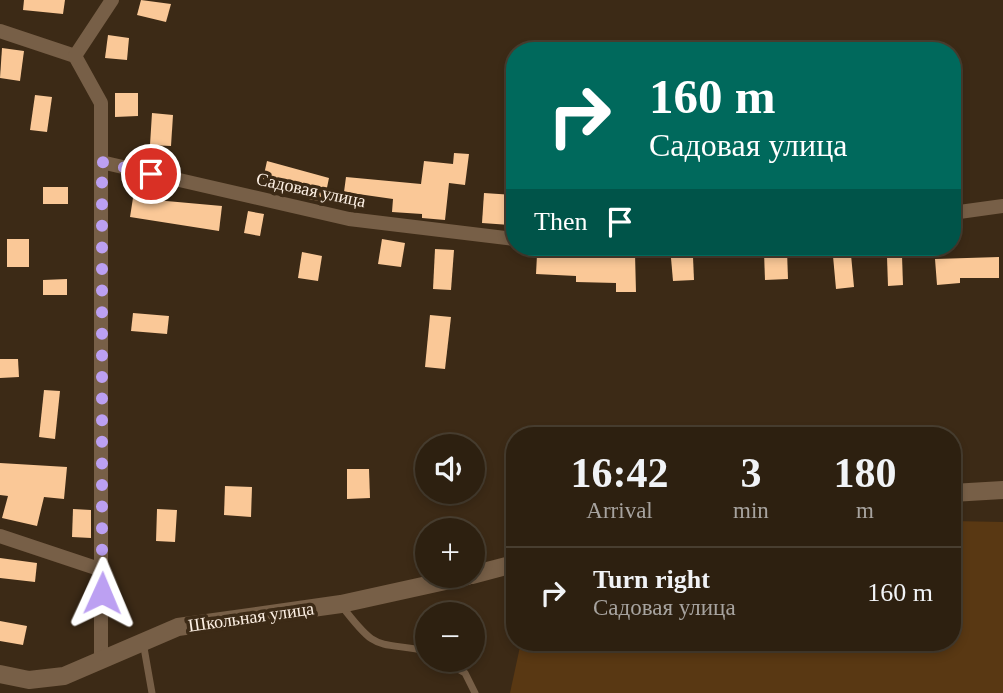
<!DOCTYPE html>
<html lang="en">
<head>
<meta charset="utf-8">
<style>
	body { margin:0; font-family:Georgia,serif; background:#352819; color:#f1f3f6; height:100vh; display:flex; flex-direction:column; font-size:26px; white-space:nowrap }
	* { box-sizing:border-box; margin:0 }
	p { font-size:23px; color:#a7a39f }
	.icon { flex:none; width:38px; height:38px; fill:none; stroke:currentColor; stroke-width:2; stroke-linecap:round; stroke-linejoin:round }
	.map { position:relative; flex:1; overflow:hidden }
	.side { position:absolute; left:506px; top:427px; width:455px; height:224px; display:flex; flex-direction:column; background:#2d2010; border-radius:28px; box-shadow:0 4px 10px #0003,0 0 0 2px #483e30 }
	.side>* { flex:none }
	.hud { position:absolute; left:506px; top:42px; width:455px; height:214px; border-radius:28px; box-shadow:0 4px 10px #0003,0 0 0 2px #483e30; background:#00695c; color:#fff; overflow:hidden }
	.fabs { position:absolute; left:415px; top:434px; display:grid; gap:14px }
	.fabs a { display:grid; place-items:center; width:70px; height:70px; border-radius:50%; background:#2d2010; box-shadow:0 4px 10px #0003,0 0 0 2px #483e30; font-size:35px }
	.pin { position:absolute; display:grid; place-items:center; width:60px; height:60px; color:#fff; margin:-30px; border:4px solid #fff; border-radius:50%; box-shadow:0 2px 7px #0007 }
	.me { position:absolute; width:77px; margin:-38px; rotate:1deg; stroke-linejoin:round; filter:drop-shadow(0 0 5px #0008) }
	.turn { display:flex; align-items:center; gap:24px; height:147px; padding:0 28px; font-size:32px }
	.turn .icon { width:91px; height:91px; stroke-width:2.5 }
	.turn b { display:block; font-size:49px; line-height:60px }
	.then { display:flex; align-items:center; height:66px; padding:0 28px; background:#0003; gap:14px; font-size:26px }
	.eta { display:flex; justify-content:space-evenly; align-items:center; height:119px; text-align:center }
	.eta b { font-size:42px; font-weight:800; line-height:49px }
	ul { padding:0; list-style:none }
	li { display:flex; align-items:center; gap:21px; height:91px; padding:0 28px; border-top:2px solid #483e30 }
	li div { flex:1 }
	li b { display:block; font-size:26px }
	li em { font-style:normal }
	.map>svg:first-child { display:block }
	.green { fill:#593813 }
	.building { fill:#fac897 }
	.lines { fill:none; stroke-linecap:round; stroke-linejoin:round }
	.service { stroke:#775f47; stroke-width:7 }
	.minor { stroke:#775f47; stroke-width:14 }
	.tertiary { stroke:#775f47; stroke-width:18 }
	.route { stroke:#bca0f2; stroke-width:12; stroke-dasharray:0 21.6 }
	.labels { text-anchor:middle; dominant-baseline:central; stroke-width:7; stroke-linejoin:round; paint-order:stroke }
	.street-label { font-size:18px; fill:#fcefe3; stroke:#3c2a16 }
</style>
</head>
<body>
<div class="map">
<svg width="1003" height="693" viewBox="0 0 1003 693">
	<rect width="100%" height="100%" fill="#3c2a16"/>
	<polygon class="green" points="952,521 1003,522 1003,693 510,693 521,642 952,642"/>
	<g class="building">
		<polygon points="24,0 65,0 63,14 23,10"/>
		<polygon points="141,0 171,4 166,22 137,15"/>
		<polygon points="108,35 129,38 127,60 105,58"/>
		<polygon points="2,48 24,51 20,81 0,78"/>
		<polygon points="115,93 138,93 138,116 115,117"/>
		<polygon points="35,95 52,97 47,132 30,130"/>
		<polygon points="152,113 173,115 171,146 150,145"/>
		<polygon points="454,153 469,154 465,185 449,183 445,220 422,218 422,214 392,212 393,199 344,192 346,177 421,184 424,161 453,164"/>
		<polygon points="267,161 329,178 324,202 309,199 311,190 263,179"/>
		<rect x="43" y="187" width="25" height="17"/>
		<polygon points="484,193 513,195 511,225 482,223"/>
		<polygon points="133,198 222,206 219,231 130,217"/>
		<polygon points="248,211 264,214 260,236 244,233"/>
		<rect x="7" y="239" width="22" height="28"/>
		<polygon points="382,239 405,243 401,267 378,264"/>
		<polygon points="435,249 454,250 451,290 433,289"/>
		<polygon points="787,251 788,279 765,280 764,252"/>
		<polygon points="302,252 322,256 318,281 298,278"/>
		<polygon points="577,253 595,253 595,256 635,254 636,292 616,292 616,283 576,282 576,276 536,274 537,255 577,257"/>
		<polygon points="851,255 854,287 836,289 833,256"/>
		<polygon points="902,256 903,285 888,286 887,257"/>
		<polygon points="693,257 694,280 673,281 671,258"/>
		<polygon points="999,257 999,278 960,278 960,283 937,285 935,259"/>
		<polygon points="67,279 67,295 43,295 43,280"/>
		<polygon points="133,313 169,316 167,334 131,331"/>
		<polygon points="430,315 451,317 445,369 425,367"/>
		<polygon points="0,359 18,359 19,377 0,378"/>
		<polygon points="44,390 60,391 55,439 39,437"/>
		<polygon points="0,463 67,467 64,499 44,497 37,526 2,518 8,496 0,495"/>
		<polygon points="347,469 369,469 370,498 347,499"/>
		<polygon points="225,486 252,487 251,517 224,515"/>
		<polygon points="73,509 91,510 91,538 72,537"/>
		<polygon points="157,509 177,510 175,542 156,541"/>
		<polygon points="0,558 37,563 35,582 0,578"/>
		<polygon points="0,621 27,626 23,645 0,641"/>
	</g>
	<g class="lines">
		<g class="service">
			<path d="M 341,605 C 377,652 373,641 427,651"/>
			<polyline points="143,642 152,693"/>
			<polyline points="442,660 465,673 475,693"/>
		</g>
		<g class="minor">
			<polyline points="0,31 75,56"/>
			<polyline points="101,162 349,219 514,239"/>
			<polyline points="952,213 1003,206"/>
			<polyline points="0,536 102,570"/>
			<polyline points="101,661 101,103 75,56 112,0"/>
		</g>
		<g class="tertiary">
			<polyline points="952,493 1003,490"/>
			<polyline points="472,575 514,564"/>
			<polyline points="0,674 29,680 64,676 178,627 341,604 468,576"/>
		</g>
	</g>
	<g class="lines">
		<polyline class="route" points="102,593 102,162 151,174"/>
	</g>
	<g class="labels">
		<g class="street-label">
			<text transform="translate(311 190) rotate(12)">Садовая улица</text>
			<text transform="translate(251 617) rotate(-8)">Школьная улица</text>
		</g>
	</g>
</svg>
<div class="fabs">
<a><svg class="icon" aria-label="sound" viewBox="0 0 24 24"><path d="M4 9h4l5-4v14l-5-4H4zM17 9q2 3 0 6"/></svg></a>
<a>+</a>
<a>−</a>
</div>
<div class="pin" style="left:151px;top:174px;background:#d93025"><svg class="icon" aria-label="arrive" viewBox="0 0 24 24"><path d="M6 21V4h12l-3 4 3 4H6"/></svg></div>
<svg class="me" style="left:102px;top:593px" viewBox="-20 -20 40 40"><path d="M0-17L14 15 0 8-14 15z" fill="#bca0f2" stroke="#fff" stroke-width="4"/></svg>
<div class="hud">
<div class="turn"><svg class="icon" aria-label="right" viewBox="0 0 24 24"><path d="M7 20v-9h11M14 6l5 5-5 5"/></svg><div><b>160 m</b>Садовая улица</div></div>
<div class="then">Then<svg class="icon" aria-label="arrive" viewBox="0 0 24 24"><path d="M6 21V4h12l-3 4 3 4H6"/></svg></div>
</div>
<section class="side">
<div class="eta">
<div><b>16:42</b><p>Arrival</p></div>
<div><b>3</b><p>min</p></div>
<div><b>180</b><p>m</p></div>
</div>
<ul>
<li><svg class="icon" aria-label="right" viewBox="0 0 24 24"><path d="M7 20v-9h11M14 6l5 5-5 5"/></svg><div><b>Turn right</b><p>Садовая улица</p></div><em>160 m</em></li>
</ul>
</section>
</div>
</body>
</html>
